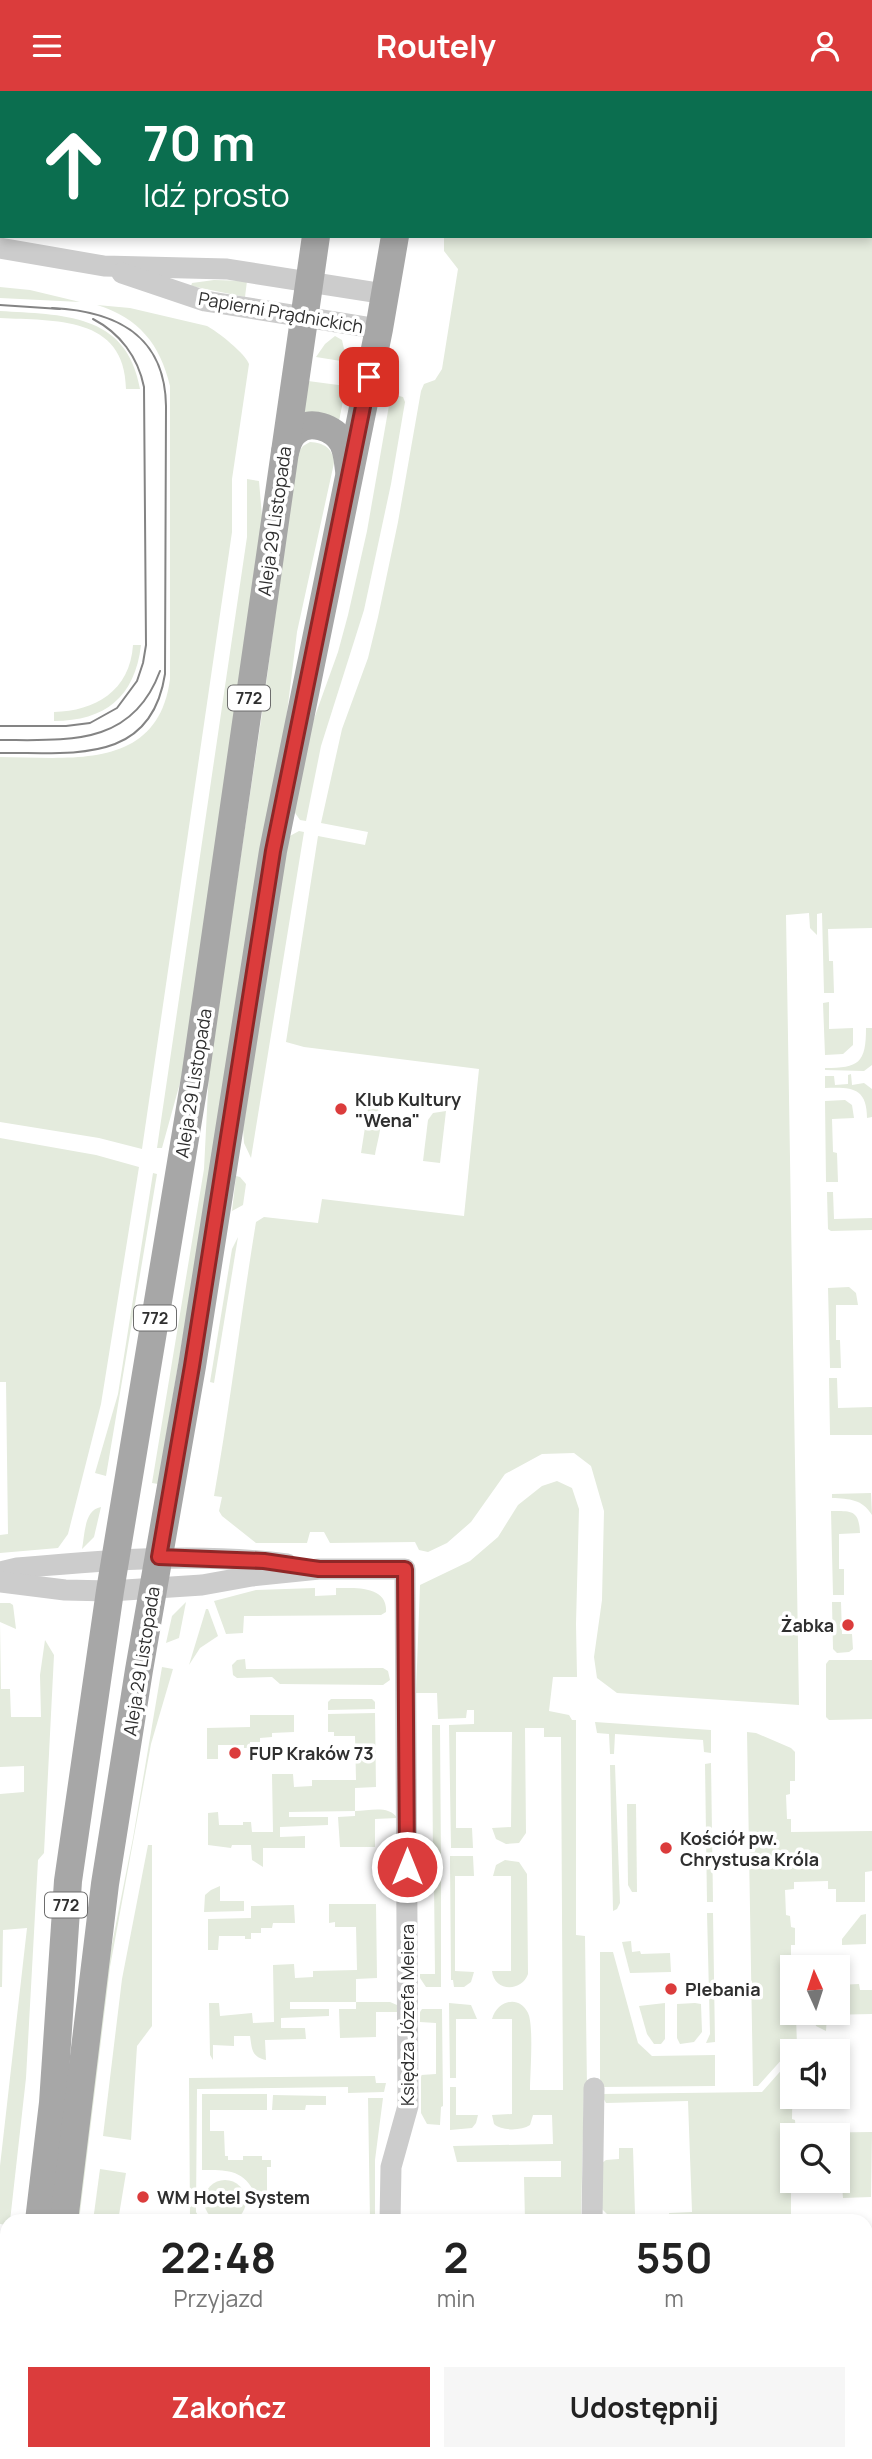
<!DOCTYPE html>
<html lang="pl">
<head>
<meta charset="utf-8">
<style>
	body { margin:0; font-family:Manrope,sans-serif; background:#f6f6f6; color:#222; height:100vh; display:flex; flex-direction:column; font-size:26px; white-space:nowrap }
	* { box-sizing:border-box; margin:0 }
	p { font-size:23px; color:#767676 }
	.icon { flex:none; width:38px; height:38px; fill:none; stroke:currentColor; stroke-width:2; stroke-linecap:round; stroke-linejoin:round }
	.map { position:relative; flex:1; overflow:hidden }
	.drawer { position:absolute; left:0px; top:2123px; width:873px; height:247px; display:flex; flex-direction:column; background:#fff; border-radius:21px 21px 0 0; box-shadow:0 4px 10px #0003 }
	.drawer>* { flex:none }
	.hud { position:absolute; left:0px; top:0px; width:873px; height:147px; box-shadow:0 4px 10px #0003; background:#0b6e4f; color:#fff; overflow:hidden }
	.needle { width:46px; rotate:357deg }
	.buttons { position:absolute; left:780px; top:1864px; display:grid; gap:14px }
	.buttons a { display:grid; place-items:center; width:70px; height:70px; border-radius:0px; background:#fff; box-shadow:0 4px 10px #0003; font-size:35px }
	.pin { position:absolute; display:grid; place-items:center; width:60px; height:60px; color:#fff; margin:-30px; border-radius:14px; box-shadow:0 4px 10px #0006 }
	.me { position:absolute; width:77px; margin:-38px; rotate:0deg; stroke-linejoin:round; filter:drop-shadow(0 0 5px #0008) }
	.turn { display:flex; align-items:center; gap:24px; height:147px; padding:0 28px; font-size:32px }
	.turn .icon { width:91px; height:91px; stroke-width:2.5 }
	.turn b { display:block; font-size:49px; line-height:60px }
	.eta { display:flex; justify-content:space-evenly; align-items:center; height:119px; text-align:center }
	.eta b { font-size:42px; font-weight:700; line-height:49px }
	.action { display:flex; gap:14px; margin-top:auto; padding:14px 28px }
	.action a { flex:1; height:80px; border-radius:0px; background:#db3c3c; color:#fff; font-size:28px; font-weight:700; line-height:80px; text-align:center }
	.action a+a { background:#f6f6f6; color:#222 }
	header { display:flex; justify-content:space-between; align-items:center; height:91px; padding:0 28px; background:#db3c3c; color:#fff; font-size:32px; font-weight:700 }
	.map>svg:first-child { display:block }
	.green { fill:#e4ebdd }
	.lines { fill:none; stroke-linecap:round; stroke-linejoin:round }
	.minor { stroke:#ccc; stroke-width:21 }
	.major { stroke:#a7a7a7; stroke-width:28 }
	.tram { stroke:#848484; stroke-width:2 }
	.route-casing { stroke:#8e2727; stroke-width:18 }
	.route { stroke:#db3c3c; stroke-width:12 }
	.poi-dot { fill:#db3c3c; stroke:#fff; stroke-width:2.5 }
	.labels { text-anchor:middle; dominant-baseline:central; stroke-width:7; stroke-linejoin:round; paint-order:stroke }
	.shield { fill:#fff; stroke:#6d6d6d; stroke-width:2 }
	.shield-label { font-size:16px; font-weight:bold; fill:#2f2f2f }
	.street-label { font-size:18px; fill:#2f2f2f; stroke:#fff }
	.poi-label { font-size:18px; font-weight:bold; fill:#2f2f2f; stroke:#fff; text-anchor:start }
</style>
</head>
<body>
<header><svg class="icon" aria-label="menu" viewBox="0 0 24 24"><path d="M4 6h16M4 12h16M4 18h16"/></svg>Routely<svg class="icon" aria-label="person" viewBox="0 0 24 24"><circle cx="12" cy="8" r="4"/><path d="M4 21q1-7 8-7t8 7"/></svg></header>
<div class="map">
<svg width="872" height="2368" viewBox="0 0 872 2368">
	<rect width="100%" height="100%" fill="#fff"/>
	<g class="green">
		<path d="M 465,0 L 872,0 L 872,837 L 828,838 L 829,870 L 833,870 L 834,902 L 824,902 L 822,822 L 817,823 L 817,844 L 810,837 L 809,822 L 786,824 L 799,1614 L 617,1602 L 597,1587 L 594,1566 L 602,1509 L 604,1420 L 591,1375 L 574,1362 L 542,1363 L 505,1383 L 471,1431 L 447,1452 L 428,1461 L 419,1459 L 415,1451 L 330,1452 L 324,1441 L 310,1441 L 307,1452 L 256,1452 L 222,1425 L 219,1420 L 222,1406 L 214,1405 C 230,1314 241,1223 256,1131 L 264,1126 L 318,1132 L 322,1108 L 464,1125 L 479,978 L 304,956 L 286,951 L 318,745 L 365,754 L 368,741 L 321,732 L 342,638 L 368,567 L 378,526 L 398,431 L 421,300 L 424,293 L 435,289 L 442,278 L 458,178 L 444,160 L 444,145 L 872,145 L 872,2 L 465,2 Z"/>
		<polygon points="214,189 247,190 245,206 191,195 192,192"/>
		<polygon points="0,196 30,199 80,211 0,207"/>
		<path d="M 97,214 L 130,217 L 207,235 C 217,240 246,263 249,273 L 232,388 L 232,441 L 142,1058 L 99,1047 L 0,1031 L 0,666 C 69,666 158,681 170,588 L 170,295 C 160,253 139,227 97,214 Z"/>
		<path d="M 0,220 C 61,224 127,221 140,298 L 126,298 C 125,224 54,230 0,227 Z"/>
		<polygon points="335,245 342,249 347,271 316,266 325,253"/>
		<polygon points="308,290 346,295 339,330 304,321"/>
		<polygon points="391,303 403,306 405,311 391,393 364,519 321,655 306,730 300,729 293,719 311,636 338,561 348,524 367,440"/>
		<path d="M 310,351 C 324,352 333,357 334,372 L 297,541 L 285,638 L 158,1393 L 152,1392 L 204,1078 L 209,979 L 264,609 L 296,365 L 303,355 Z"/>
		<polygon points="247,388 259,390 263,437 183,981 162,1057 157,1057 247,446"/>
		<path d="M 133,554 L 141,554 C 135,606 105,630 54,630 L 54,621 C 95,620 130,600 133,554 Z"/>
		<polygon points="299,740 304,741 251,1067 244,1052 243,1038 288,746"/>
		<polygon points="829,911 829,938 853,937 853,954 843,963 825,964 823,912"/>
		<path d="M 866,937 L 872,937 L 872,974 L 864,980 L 825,979 L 825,977 C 859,977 866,972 866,937 Z"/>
		<path d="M 851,983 L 852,994 L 864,992 L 872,998 L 872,1026 L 867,1027 C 867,996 851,996 825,997 L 825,985 L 834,985 L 835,994 L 848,993 L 848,984 Z"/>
		<polygon points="845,1009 852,1014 854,1027 832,1028 833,1061 837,1062 838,1091 826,1091 825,1010"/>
		<path d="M 369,1011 C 389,1018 378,1046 375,1064 L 361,1062 Z"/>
		<polygon points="446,1020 440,1072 423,1070 428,1029 433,1022"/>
		<polygon points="0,1047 96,1064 139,1076 101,1313 68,1443 58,1457 0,1462 0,1444 8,1443 6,1291 0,1291"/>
		<polygon points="153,1082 157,1083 106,1385 95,1382 118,1303"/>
		<polygon points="236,1085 240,1086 246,1093 243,1114 232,1120"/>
		<polygon points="827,1101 833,1101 834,1128 872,1127 872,1139 831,1140 828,1138"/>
		<polygon points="238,1146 214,1292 210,1291 232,1158"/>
		<polygon points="849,1196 856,1202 858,1214 836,1214 836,1249 840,1249 841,1277 830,1277 828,1197"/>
		<polygon points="829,1287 837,1287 838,1317 872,1316 872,1344 830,1344"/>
		<path d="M 557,1390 L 572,1397 L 579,1418 L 576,1533 L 577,1586 L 553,1586 L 549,1620 L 569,1624 L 572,1629 L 576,1629 L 576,1844 L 585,1845 L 587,1997 L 584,1997 L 581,2130 L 525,2130 L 524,2086 L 561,2086 L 561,2070 L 457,2071 L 453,2055 L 553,2053 L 552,2024 L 533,2024 L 530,2034 C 521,2040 502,2040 494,2033 L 492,2024 L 512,2023 L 512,1928 L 492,1928 C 497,1910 519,1903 528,1922 C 534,1934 530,1984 530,1999 L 563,1999 L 561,1646 L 544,1646 L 544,1637 L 525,1637 L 526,1742 L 519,1752 L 506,1753 L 496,1748 L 492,1737 L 511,1736 L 512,1641 L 456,1641 L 456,1737 L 472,1737 L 473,1757 L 451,1757 L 449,1634 L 474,1633 L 474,1619 L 467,1619 L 466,1627 L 438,1628 L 437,1602 L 416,1602 L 420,1494 L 470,1470 L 498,1446 L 518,1414 L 542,1395 Z"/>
		<path d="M 871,1402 L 872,1424 C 862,1408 850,1408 832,1407 L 832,1403 Z"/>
		<path d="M 101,1416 L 94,1446 L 82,1458 C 85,1443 84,1419 101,1416 Z"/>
		<path d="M 831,1420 C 852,1420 859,1419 860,1442 L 839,1443 L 839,1478 L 844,1478 L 844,1504 L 833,1504 Z"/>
		<path d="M 315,1497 L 315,1505 L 336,1504 L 336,1497 C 354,1497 388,1494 386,1521 L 381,1524 L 244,1525 L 243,1542 L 226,1543 L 214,1510 L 256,1499 Z"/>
		<polygon points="186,1511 179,1547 166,1552 172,1525"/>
		<polygon points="832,1511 841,1511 842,1543 852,1543 853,1558 849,1561 837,1562 833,1558"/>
		<polygon points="0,1512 10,1512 13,1514 16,1538 0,1531"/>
		<polygon points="206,1518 208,1518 218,1545 200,1557 189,1574"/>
		<polygon points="0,1532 1,1598 10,1598 11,1626 41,1626 40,1584 45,1549 54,1564 44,1762 38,1769 26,1987 10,2130 7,2130 7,2134 0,2133 0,2075 27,1837 3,1839 2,1896 0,1896 0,1703 24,1701 24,1675 0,1676"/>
		<polygon points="245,1568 246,1578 383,1577 388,1580 390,1589 383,1594 280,1593 272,1586 237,1587 233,1584 232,1574 237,1569"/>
		<polygon points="829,1569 872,1569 872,1628 829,1629 826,1626 826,1573"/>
		<polygon points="162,1576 173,1578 151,1653 110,1876 79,2130 76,2130 109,1868 133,1747"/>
		<polygon points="331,1608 372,1608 375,1611 375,1618 328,1619 328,1611"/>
		<path d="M 375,1622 L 376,1696 L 355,1697 L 355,1720 C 369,1720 389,1714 397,1727 L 375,1728 L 375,1756 L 340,1756 L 338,1726 L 355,1725 L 355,1720 L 289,1721 L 289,1726 L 328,1726 L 328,1734 L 280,1736 L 280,1746 L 305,1745 L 305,1757 L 263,1757 L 263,1776 L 252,1769 L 251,1754 L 232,1754 L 231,1757 L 208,1754 L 208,1722 L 218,1721 L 219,1734 L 243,1734 L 243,1731 L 251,1731 L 252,1741 L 273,1741 L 272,1683 L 293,1683 L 294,1696 L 312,1695 L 312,1689 L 356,1689 L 355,1645 L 334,1645 L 334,1641 L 328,1641 L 328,1623 Z"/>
		<polygon points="250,1624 294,1624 294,1641 272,1642 272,1646 260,1647 260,1651 250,1651 250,1657 244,1657 244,1654 218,1654 218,1668 207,1668 207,1637 250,1636"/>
		<polygon points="595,1631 711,1639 711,1662 704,1661 703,1649 615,1643 614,1663 610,1663 609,1643 597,1642"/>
		<polygon points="432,1634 440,1634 441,1772 418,1772 418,1769 433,1768"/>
		<polygon points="747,1641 756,1642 791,1657 795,1661 795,1690 790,1690 790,1703 786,1704 787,1728 791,1728 791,1741 872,1740 872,1780 865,1781 865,1811 836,1811 836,1798 828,1798 828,1790 794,1791 794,1798 785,1799 786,1824 790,1825 791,1836 795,1837 795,1854 791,1854 791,1868 795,1868 793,1922 838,1922 838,1894 859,1893 860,1899 872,1899 872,1923 827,1924 826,1940 816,1935 813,1924 796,1925 797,1955 793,1956 758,1995 753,1995"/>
		<polygon points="711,1672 713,1811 707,1811 705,1673"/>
		<polygon points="610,1674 615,1674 620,1812 617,1818 613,1820"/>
		<polygon points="627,1713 636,1713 637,1801 632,1801 628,1794"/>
		<polygon points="148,1754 152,1754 152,1935 137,1955 131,2049 103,2045 122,1888"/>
		<polygon points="450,1765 473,1765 474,1785 455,1785 455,1880 474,1881 471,1891 464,1896 454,1896 453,1889 451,1889"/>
		<path d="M 505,1769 L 519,1771 L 527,1783 L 528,1883 C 522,1901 494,1901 492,1880 L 511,1880 L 511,1785 L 493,1785 L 496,1774 Z"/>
		<polygon points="419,1778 441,1778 441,1896 426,1896 420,1887 420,1883 435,1883 434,1792 419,1792"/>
		<polygon points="220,1795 220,1810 244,1810 244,1820 204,1821 205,1804 211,1799"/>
		<path d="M 329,1813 L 376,1813 L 377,1887 L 356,1888 L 356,1911 L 390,1911 L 397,1914 L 399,1921 L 376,1921 L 376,1946 L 340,1947 L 339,1918 L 356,1918 L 356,1911 L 290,1911 L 290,1918 L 329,1918 L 329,1925 L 281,1927 L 281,1937 L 305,1937 L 306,1948 L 265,1949 L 266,1969 C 251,1966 252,1957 250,1945 L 234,1945 L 234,1955 L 213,1954 L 213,1969 L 210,1964 L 209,1912 L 219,1912 L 220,1925 L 252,1922 L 253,1932 L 274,1931 L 273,1874 L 294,1873 L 295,1887 L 313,1886 L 313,1880 L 357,1879 L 356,1836 L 335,1836 L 335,1831 L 329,1832 Z"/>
		<polygon points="294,1814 295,1832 273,1832 272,1837 261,1837 261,1842 251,1842 251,1848 245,1848 245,1845 219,1845 218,1859 208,1859 208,1828 251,1827 251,1815"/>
		<polygon points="707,1822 713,1822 715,1951 706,1952 710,1943"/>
		<polygon points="866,1823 866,1853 842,1854 842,1848 861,1824"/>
		<polygon points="631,1850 632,1861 640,1860 641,1863 670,1862 671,1881 630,1882 622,1851"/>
		<polygon points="600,1861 613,1861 638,1952 652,1965 715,1964 715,1995 600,1996"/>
		<polygon points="449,1912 471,1914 477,1928 456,1928 456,1987 450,1987"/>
		<polygon points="665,1912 665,1948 661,1953 654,1953 647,1943 639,1915"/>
		<polygon points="695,1912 701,1913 702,1941 694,1951 680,1953 677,1947 677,1913"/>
		<polygon points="422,1918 442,1918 443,2015 441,2016 440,2034 427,2033 421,2022 421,1984 436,1983 436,1932 420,1931 420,1921"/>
		<polygon points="793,1966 792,2028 795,2029 796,2042 872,2041 871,2106 843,2107 842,2095 835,2095 835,2090 838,2090 838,2044 793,2044 793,2090 798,2090 798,2096 791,2096 791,2124 795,2124 795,2130 715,2130 714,2127 669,2130 669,2122 692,2121 688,2010 606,2012 601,2003 762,2001"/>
		<polygon points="375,1985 376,1992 386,1992 384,2001 348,2002 348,1996 197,1998 196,2121 201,2130 190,2130 189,1987"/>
		<polygon points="450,1996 456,1996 456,2024 478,2024 476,2032 472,2037 450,2039"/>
		<path d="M 202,2003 L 267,2003 L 267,2019 L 210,2019 L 210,2040 L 224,2040 L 225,2065 L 228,2065 L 228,2069 L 243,2069 L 243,2065 L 262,2065 L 262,2069 L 271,2069 L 271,2076 L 267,2076 L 267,2103 L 255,2103 C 244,2078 226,2079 202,2079 Z"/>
		<polygon points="273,2004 326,2005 326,2014 306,2014 305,2019 272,2019"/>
		<polygon points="368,2007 383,2007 375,2069 375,2130 370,2130"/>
		<polygon points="619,2057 633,2057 635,2123 607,2123 601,2117 602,2072 606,2069 619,2068"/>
		<polygon points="100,2078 126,2082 118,2130 93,2130"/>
		<circle cx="225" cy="2110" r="21"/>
		<polygon points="66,2363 220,2362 220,2368 187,2368 186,2365 77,2365 77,2368 65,2368"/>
		<rect x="719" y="2363" width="98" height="5"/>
	</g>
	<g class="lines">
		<g class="minor">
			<polyline points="0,157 104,175 227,178 385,203"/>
			<polyline points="122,182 205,210 379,238"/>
			<path d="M 0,1481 L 17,1477 C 108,1469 196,1461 287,1473"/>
			<polyline points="0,1491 65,1499 110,1500 202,1494 252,1485 319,1478 405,1478 408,2015 391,2076 390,2130"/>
			<polyline points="592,2130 594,1997"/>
			<polyline points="413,2362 416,2368"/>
			<polyline points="710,2362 710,2368"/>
		</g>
		<g class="major">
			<polyline points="342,2 342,0"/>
			<polyline points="416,2 417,0"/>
			<path d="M 285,361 C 287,354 289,346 295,341 C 309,327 335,337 343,352 C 347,360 348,370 349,379"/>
			<polyline points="39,2130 53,2012 68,1790 110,1500 195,987 316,145"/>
			<polyline points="64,2130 105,1793 139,1579 192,1275 273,760 379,238 395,145"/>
			<polyline points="10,2368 11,2362"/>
			<polyline points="36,2368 36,2362"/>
		</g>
		<g class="tram">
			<polyline points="0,214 60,218"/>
			<path d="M 0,635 L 66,635 L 90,632 L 117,617 L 137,590 L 143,572 L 146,554 L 144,296 C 138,266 120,242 93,228"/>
			<path d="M 0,649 C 67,649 132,656 160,580"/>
			<path d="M 0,662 C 71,661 151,675 165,583 L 166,315 C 165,244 116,220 52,217"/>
		</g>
	</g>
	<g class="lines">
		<g class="route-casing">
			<polyline id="route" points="369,286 273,760 192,1275 159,1466 264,1470 319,1478 405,1478 407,1776"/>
		</g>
		<use href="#route" class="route"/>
	</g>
	<g class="poi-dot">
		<circle cx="341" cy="1018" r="7"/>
		<circle cx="848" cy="1534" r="7"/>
		<circle cx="235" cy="1662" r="7"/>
		<circle cx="666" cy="1757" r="7"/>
		<circle cx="671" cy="1898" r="7"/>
		<circle cx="143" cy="2106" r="7"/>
	</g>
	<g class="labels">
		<g class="shield">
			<rect x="228" y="594.5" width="42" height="25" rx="5"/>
			<rect x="134" y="1214.5" width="42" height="25" rx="5"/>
			<rect x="45" y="1801.5" width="42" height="25" rx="5"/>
		</g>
		<g class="shield-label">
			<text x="249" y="607">772</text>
			<text x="155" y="1227">772</text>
			<text x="66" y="1814">772</text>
		</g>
		<g class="street-label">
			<text transform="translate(281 221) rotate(10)">Papierni Prądnickich</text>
			<text transform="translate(274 430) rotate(-82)">Aleja 29 Listopada</text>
			<text transform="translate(193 992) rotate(-81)">Aleja 29 Listopada</text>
			<text transform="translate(141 1570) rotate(-81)">Aleja 29 Listopada</text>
			<text transform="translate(407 1924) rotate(-90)">Księdza Józefa Meiera</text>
		</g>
		<g class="poi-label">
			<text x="355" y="1008">Klub Kultury<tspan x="355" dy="21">"Wena"</tspan></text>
			<text x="834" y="1534" text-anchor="end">Żabka</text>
			<text x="249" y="1662">FUP Kraków 73</text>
			<text x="680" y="1747">Kościół pw.<tspan x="680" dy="21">Chrystusa Króla</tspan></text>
			<text x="685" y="1898">Plebania</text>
			<text x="157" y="2106">WM Hotel System</text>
		</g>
	</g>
</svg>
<div class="buttons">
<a><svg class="needle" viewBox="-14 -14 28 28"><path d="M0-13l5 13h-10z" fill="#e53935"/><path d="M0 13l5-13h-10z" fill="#767676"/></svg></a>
<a><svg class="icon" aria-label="sound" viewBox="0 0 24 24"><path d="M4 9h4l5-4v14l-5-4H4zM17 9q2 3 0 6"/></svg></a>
<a><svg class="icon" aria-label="search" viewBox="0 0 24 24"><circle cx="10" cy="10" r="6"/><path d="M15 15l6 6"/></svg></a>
</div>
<div class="pin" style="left:369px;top:286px;background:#d93025"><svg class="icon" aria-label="arrive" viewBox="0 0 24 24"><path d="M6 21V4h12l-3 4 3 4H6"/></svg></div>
<svg class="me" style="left:407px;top:1776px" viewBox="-20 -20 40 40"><circle r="17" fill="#db3c3c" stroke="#fff" stroke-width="3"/><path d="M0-11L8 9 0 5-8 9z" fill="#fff"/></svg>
<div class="hud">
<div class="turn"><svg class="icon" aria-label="ahead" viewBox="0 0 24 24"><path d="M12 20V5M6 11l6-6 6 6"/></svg><div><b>70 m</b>Idź prosto</div></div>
</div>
<section class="drawer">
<div class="eta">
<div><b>22:48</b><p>Przyjazd</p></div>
<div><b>2</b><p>min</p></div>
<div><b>550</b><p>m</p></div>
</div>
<div class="action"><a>Zakończ</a><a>Udostępnij</a></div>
</section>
</div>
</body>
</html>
